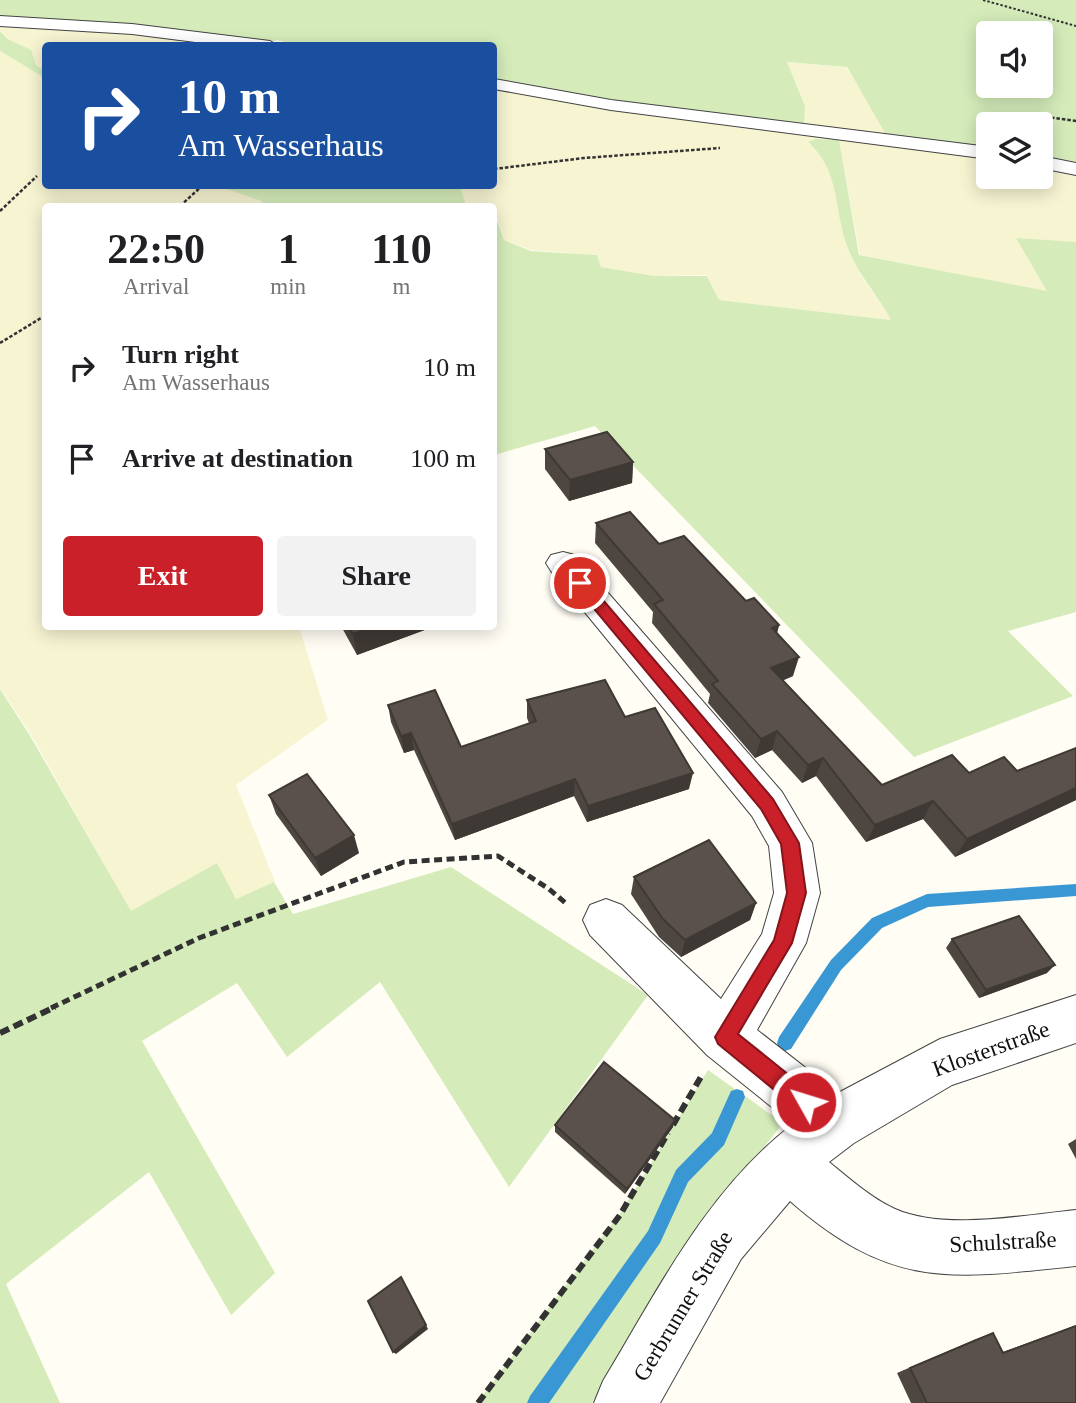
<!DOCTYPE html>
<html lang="en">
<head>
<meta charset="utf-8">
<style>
	body { margin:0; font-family:Georgia,serif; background:#f2f2f2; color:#202124; height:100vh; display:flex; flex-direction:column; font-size:26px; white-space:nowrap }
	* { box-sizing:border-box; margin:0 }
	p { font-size:23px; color:#757577 }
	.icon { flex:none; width:38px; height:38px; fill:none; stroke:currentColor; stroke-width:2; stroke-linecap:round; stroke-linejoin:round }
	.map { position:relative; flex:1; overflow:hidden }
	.side { position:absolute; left:42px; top:203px; width:455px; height:427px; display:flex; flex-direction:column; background:#fff; border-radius:7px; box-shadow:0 4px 18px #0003 }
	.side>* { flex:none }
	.banner { position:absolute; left:42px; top:42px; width:455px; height:147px; border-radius:7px; box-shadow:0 4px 18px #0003; background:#1a4fa0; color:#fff; overflow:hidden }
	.controls { position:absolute; left:976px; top:21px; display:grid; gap:14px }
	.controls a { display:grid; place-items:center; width:77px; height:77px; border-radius:7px; background:#fff; box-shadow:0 4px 18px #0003; font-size:35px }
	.pin { position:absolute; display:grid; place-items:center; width:60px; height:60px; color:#fff; margin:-30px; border:4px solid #fff; border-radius:50%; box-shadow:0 2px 7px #0007 }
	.me { position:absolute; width:77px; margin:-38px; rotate:309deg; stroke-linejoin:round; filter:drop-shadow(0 0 5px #0008) }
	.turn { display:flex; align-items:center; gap:24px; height:147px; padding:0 21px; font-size:32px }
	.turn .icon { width:91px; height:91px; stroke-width:2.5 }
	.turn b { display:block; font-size:49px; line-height:60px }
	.eta { display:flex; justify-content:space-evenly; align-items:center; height:119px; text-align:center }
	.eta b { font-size:42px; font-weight:600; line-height:49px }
	.cta { display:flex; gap:14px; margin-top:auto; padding:14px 21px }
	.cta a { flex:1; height:80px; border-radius:7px; background:#c92029; color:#fff; font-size:28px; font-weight:600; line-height:80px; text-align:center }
	.cta a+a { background:#f2f2f2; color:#202124 }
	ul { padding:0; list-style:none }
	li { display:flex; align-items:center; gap:21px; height:91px; padding:0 21px }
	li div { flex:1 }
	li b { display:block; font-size:26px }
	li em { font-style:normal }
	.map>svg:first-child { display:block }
	.farmland { fill:#f7f4d2 }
	.green { fill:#d5ecba; fill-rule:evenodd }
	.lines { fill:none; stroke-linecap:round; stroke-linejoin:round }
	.stream { fill:#3997d4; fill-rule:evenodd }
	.minor-casing { stroke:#434343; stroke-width:2 }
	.path-far3 { stroke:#323232; stroke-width:2; stroke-dasharray:2.5 2; stroke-linecap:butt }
	.path-far2 { stroke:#323232; stroke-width:2.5; stroke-dasharray:3.5 2; stroke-linecap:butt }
	.path-far1 { stroke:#323232; stroke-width:5; stroke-dasharray:8 4.5; stroke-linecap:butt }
	.path { stroke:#323232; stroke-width:6; stroke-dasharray:10 5; stroke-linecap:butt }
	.minor { fill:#fff; fill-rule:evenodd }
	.wall { fill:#4d4641 }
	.shaded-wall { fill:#3f3935 }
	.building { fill:#5a514c; stroke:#3f3935; stroke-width:2 }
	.route { fill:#c92029; stroke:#83151b; stroke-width:2 }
	.labels { text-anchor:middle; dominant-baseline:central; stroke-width:7; stroke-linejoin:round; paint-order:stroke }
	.near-street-label { font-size:23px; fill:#101010; stroke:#fff }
</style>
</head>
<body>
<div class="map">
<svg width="1076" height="1403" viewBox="0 0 1076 1403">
	<rect width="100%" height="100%" fill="#fffdf4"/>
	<g class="farmland">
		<polygon points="0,22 39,24 252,45 46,46 45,71 36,65 30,50 9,39 0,30"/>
		<polygon points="0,51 45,78 46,186 218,186 261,201 264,206 46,206 46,626 299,627 328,720 236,785 275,882 236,899 216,864 131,912 30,733 0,688"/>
		<polygon points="787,62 846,67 895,145 989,156 989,177 1041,177 1041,165 1076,172 1076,242 1048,292 860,255 839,141 815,139 808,143 820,152 834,178 848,250 862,277 892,320 719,300 707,275 653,276 601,267 597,255 531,250 504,240 494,206 466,205 460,186 494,186 494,86 545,96 804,134 805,105"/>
	</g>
	<g class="green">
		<path d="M 0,0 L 1076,0 L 1076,166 L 1041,159 L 1041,124 L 989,124 L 989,151 C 974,140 912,142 889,140 L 847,67 L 787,62 L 805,106 L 804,130 L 613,104 L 494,82 L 494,46 L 300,46 L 277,40 L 264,45 L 0,22 ZM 989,33 L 1041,33 L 1041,86 L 989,86 Z"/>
		<polygon points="0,31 8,39 31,50 36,65 45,71 45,78 0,51"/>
		<path d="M 816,139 L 839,140 L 859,255 L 1047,291 L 1016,238 L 1076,242 L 1076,612 L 1008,631 L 1073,696 L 914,757 L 595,426 L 494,455 L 494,212 L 504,240 L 531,251 L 597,255 L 601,267 L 654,276 L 707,276 L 719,300 L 891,320 C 879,297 859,276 849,251 C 833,213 842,172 808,142 Z"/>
		<polygon points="218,186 460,186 466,205 471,206 264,206 261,201"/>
		<polygon points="0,689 29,734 131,911 217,863 236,899 274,882 293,914 451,867 648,995 509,1187 380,982 287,1057 237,983 142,1041 275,1273 231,1315 149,1172 6,1284 60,1403 0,1403"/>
		<polygon points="708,1070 783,1123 707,1220 592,1403 477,1403 621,1212"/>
	</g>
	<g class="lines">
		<g class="stream">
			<polygon points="1076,884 1076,896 928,907 882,928 841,970 791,1049 785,1051 779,1049 777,1043 779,1037 831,960 872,918 927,894"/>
			<polygon points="737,1089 743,1091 745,1097 724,1145 688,1182 660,1243 549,1403 527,1403 530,1396 648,1231 676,1170 712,1133 731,1091"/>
		</g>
		<g class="minor-casing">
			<g id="minor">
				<polygon points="0,16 132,24 270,41 278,46 227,46 132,34 0,26"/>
				<polygon points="494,79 611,100 989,147 989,159 611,110 494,89"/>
				<polygon points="1041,156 1076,163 1076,175 1041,168"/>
				<path d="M 563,552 L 575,555 L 782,792 L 812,843 L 820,893 L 806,943 L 757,1030 L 838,1093 L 940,1039 L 1076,995 L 1076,1043 L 952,1085 L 854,1143 L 829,1162 C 850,1179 871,1198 895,1209 C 945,1231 1023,1215 1076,1210 L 1076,1266 C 950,1279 892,1290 790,1201 L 741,1259 L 660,1403 L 594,1403 L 603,1381 C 658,1290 707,1190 793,1124 L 707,1055 L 590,935 L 583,920 L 590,905 L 606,899 L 622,905 L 721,999 L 762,934 L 774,893 L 769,846 L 752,816 L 551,571 L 546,563 L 551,555 Z"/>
			</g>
		</g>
		<g class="path-far3">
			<polyline points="983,0 1076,26"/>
			<polyline points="1027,117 1049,117"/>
		</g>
		<g class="path-far2">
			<polyline points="980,123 1039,116 1076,121"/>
			<polyline points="494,169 584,158 720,148"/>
			<polyline points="180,206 202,186"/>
			<polyline points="0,211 37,176"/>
			<polyline points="0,343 46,315"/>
		</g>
		<polyline class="path-far1" points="51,1008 199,938 404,862 498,856 549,889 568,905"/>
		<g class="path">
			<polyline points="0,1033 55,1007"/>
			<polyline points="673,1125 702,1075"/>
			<polyline points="478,1403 620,1215 668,1133"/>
		</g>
		<use href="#minor" class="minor"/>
	</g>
	<g class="wall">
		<polygon points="545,449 633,462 632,483 569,501 545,469"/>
		<polygon points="596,523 659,544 746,601 779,625 777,633 793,676 783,680 882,785 969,773 1017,771 1076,748 1076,800 955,857 923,819 866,842 816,776 802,783 772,750 755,758 708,703 710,694 652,623 653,612 595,543"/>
		<polygon points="341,626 429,626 430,628 357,655"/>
		<polygon points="527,700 625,717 689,789 587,822 574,796 455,840 414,750 404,753 391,722 388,705 461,747 529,723 527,718"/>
		<polygon points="269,795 359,853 321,876 276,814"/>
		<polygon points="634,877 756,903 750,920 681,957 659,937 631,894"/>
		<polygon points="952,939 1047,973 979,998 946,948"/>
		<polygon points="555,1125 673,1127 625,1194 555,1132"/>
		<polygon points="1076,1139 1076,1159 1068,1144"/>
		<polygon points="1076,1325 1076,1403 911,1403 897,1373 976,1339 993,1333 1003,1352"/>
	</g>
	<g class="shaded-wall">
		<polygon points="633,462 632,483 569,501 570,480"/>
		<polygon points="779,625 774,645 772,628"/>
		<polygon points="375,626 429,626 430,628 357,655 353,634"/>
		<polygon points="799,657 793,676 766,688 771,668"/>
		<polygon points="777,731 772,750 755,758 761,739"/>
		<polygon points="411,733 414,750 404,753 401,736"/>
		<polygon points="823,758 816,776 802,783 808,765"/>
		<polygon points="693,773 689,789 587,822 588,806"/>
		<polygon points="575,779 574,796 455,840 452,824"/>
		<polygon points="1076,788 1076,800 955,857 967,839"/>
		<polygon points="933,801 923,819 866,842 875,825"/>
		<polygon points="354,835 359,853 321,876 315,858"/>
		<polygon points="756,903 750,920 681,957 685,940"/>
		<polygon points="1055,965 1047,973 979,998 986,990"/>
		<polygon points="675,1120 673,1127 625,1194 627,1189"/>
		<polygon points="403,1281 428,1329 396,1354 393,1352"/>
	</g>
	<g class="building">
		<polygon points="607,432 633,462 570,480 545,449"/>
		<polygon points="630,512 659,544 684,536 746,601 754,598 779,625 772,628 799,657 771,668 882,785 952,755 969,773 1004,757 1017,771 1076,748 1076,788 967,839 933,801 875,825 823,758 808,765 777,731 761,739 712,684 718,681 654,604 663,600 596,523"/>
		<polygon points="348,626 375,626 353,634"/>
		<polygon points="605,680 625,717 655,708 693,773 588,806 575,779 452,824 411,733 401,736 388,705 435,690 461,747 536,721 527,700"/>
		<polygon points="307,774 354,835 315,858 269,795"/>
		<polygon points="709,840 756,903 685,940 663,919 634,877"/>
		<polygon points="1019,916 1055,965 986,990 952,939"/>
		<polygon points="604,1062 675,1120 627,1189 555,1125"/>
		<polygon points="401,1277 426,1325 393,1352 368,1301"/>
		<polygon points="1076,1326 1076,1403 927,1403 910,1368 993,1333 1003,1353"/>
	</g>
	<polygon class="route" points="580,578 585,579 773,799 799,843 806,893 792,943 738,1034 814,1095 817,1102 814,1110 806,1113 799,1110 718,1044 715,1037 774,940 787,893 781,844 761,809 575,586 575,579"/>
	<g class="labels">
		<g class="near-street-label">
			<text transform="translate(991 1049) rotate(-20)">Klosterstraße</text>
			<text transform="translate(1003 1242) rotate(-3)">Schulstraße</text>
			<text transform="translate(683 1306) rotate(-59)">Gerbrunner Straße</text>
		</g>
	</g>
</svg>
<div class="controls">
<a><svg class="icon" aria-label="sound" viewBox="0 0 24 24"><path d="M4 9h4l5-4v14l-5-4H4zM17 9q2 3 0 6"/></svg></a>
<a><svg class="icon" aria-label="layers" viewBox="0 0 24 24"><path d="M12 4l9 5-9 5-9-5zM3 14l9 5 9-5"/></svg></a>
</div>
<div class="pin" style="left:580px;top:583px;background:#d93025"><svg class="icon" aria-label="arrive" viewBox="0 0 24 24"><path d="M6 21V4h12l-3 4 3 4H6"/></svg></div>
<svg class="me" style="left:806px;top:1102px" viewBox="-20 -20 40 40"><circle r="17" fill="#c92029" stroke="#fff" stroke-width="3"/><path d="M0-11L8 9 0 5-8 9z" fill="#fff"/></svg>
<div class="banner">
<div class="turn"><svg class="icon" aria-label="right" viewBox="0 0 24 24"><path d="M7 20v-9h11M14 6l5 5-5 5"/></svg><div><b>10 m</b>Am Wasserhaus</div></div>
</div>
<section class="side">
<div class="eta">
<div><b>22:50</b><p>Arrival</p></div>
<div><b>1</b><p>min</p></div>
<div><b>110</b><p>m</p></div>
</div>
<ul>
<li><svg class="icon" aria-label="right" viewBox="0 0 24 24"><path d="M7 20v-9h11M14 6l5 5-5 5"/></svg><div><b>Turn right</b><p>Am Wasserhaus</p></div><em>10 m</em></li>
<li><svg class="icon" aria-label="arrive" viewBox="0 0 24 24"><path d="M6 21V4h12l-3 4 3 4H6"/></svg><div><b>Arrive at destination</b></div><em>100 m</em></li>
</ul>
<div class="cta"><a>Exit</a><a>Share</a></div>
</section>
</div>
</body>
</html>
